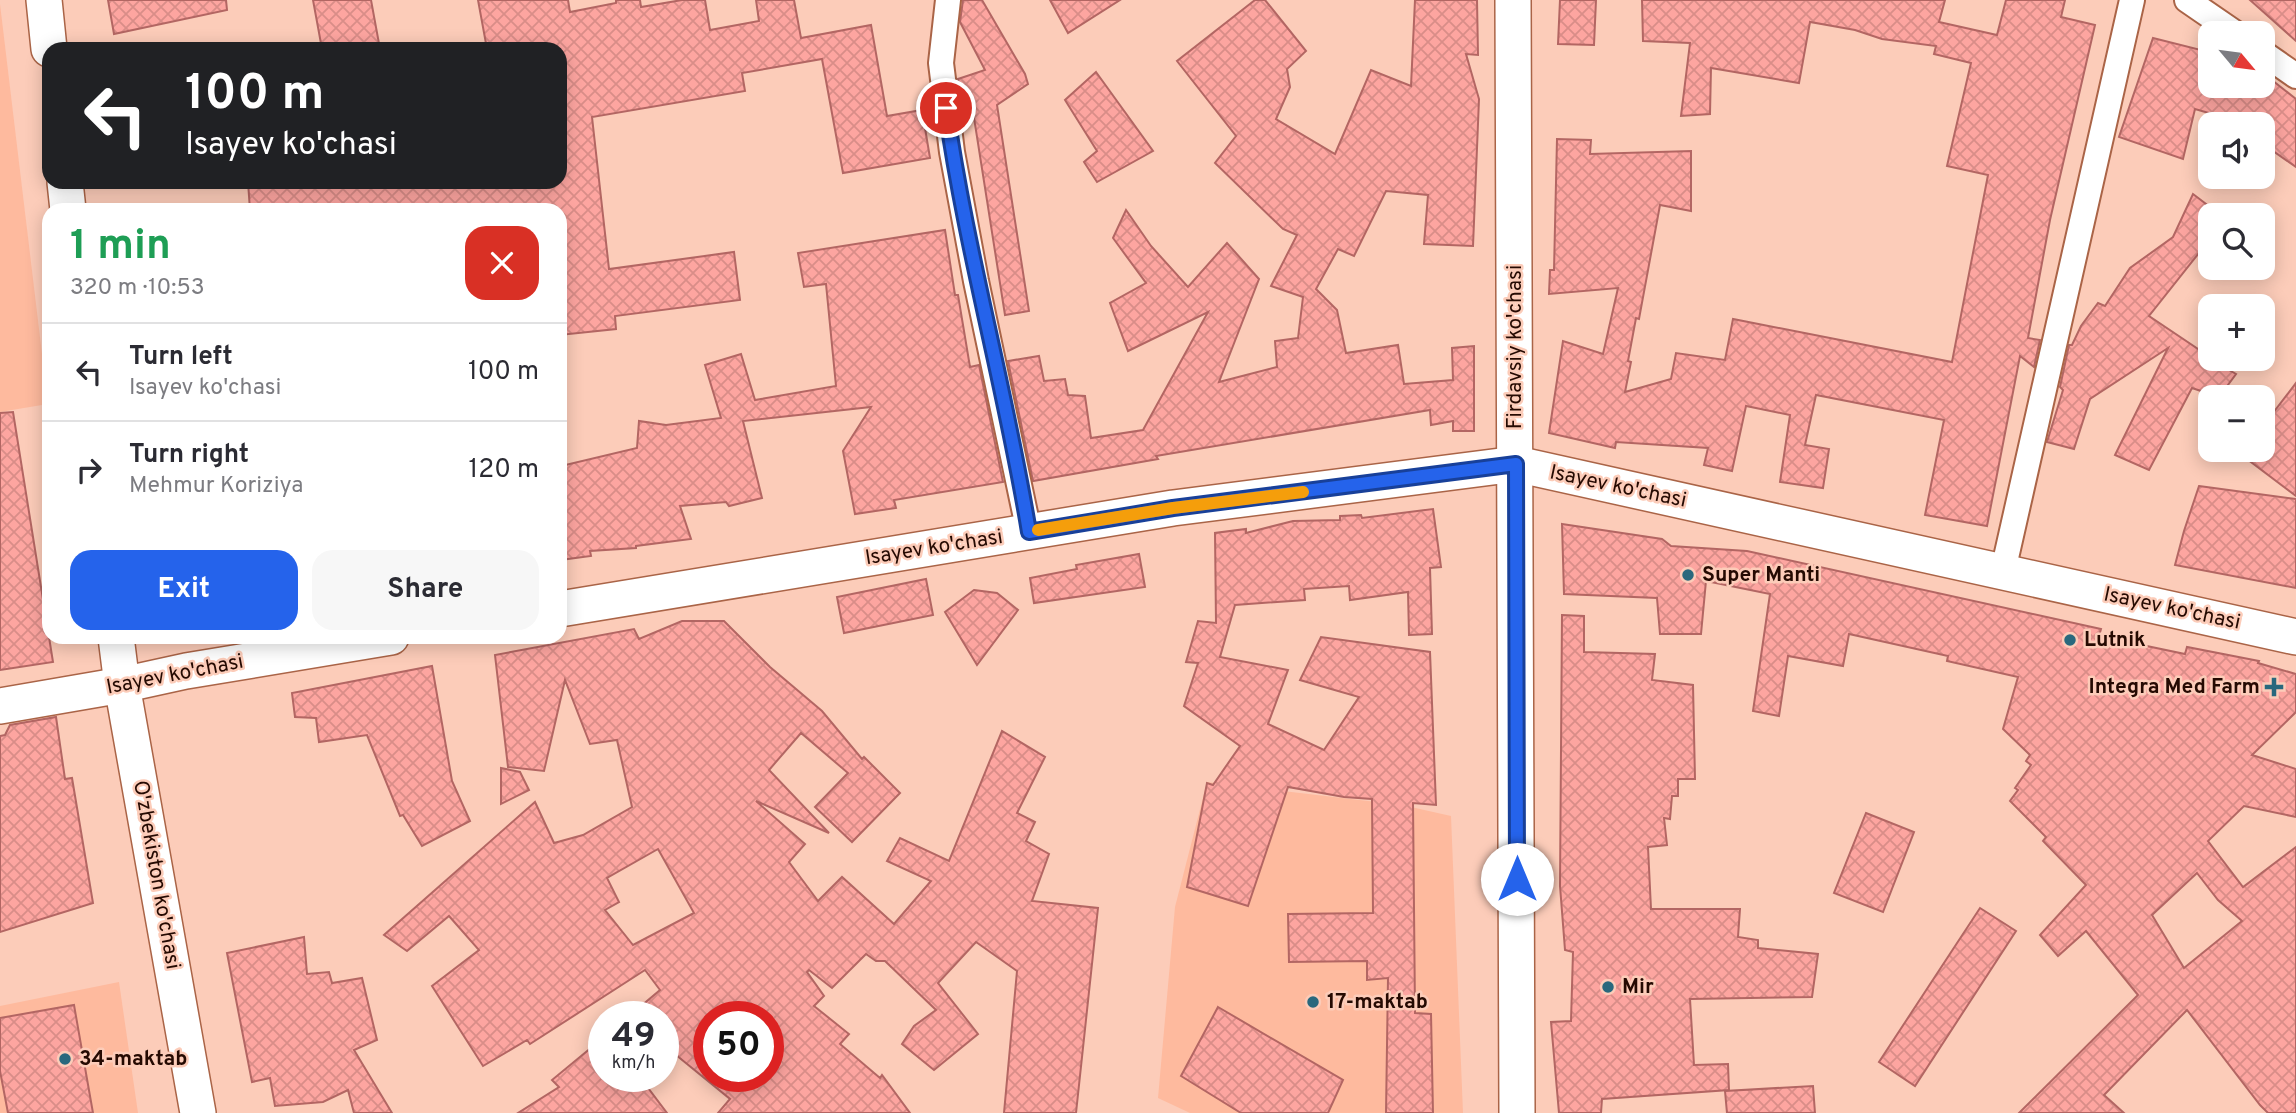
<!DOCTYPE html>
<html lang="en">
<head>
<meta charset="utf-8">
<style>
	body { margin:0; font-family:Overpass,sans-serif; background:#f7f7f7; color:#2b2b33; height:100vh; display:flex; flex-direction:column; font-size:26px; white-space:nowrap }
	* { box-sizing:border-box; margin:0 }
	p { font-size:23px; color:#7c7c81 }
	.icon { flex:none; width:38px; height:38px; fill:none; stroke:currentColor; stroke-width:2; stroke-linecap:round; stroke-linejoin:round }
	.map { position:relative; flex:1; overflow:hidden }
	.drawer { position:absolute; left:42px; top:203px; width:525px; height:441px; display:flex; flex-direction:column; background:#fff; border-radius:21px; box-shadow:0 4px 18px #0003 }
	.drawer>* { flex:none }
	.guide { position:absolute; left:42px; top:42px; width:525px; height:147px; border-radius:21px; box-shadow:0 4px 18px #0003; background:#202124; color:#fff; overflow:hidden }
	.needle { width:46px; rotate:119deg }
	.controls { position:absolute; left:2198px; top:21px; display:grid; gap:14px }
	.controls a { display:grid; place-items:center; width:77px; height:77px; border-radius:14px; background:#fff; box-shadow:0 4px 18px #0003; font-size:35px }
	.speed { position:absolute; left:588px; top:1001px; display:flex; gap:14px; font-size:35px; font-weight:700; text-align:center }
	.speed>* { display:grid; place-content:center; width:91px; height:91px; border-radius:50%; background:#fff; box-shadow:0 4px 18px #0003; line-height:1 }
	.speed small { font-size:18px; font-weight:400 }
	.speed .limit { border:10px solid #d22; background:#fff; color:#111 }
	.pin { position:absolute; display:grid; place-items:center; width:60px; height:60px; color:#fff; margin:-30px; border:4px solid #fff; border-radius:50%; box-shadow:0 2px 7px #0007 }
	.me { position:absolute; width:77px; margin:-38px; rotate:0deg; stroke-linejoin:round; filter:drop-shadow(0 0 5px #0008) }
	.turn { display:flex; align-items:center; gap:24px; height:147px; padding:0 28px; font-size:32px }
	.turn .icon { width:91px; height:91px; stroke-width:2.5 }
	.turn b { display:block; font-size:49px; line-height:60px }
	.round { display:grid; place-items:center; flex:none; width:74px; height:74px; border-radius:21px; background:#f7f7f7 }
	.overview { display:flex; align-items:center; justify-content:space-between; height:119px; padding:0 28px }
	h1 { font-size:42px; font-weight:700; line-height:52px; color:#1e9e55 }
	.button { display:flex; gap:14px; margin-top:auto; padding:14px 28px }
	.button a { flex:1; height:80px; border-radius:21px; background:#2563eb; color:#fff; font-size:28px; font-weight:700; line-height:80px; text-align:center }
	.button a+a { background:#f7f7f7; color:#2b2b33 }
	ul { padding:0; list-style:none }
	li { display:flex; align-items:center; gap:21px; height:98px; padding:0 28px; border-top:2px solid #e1e1e2 }
	li div { flex:1 }
	li b { display:block; font-size:26px }
	li em { font-style:normal }
	.map>svg:first-child { display:block }
	.built { fill:#feba9e }
	.building { fill:url(#building-cross-hatch); stroke:#b36663; stroke-width:2; fill-rule:evenodd }
	.lines { fill:none; stroke-linecap:round; stroke-linejoin:round }
	.street-casing { stroke:#aa6447; stroke-width:28 }
	.secondary-casing { stroke:#aa6447; stroke-width:38 }
	.street { stroke:#fff; stroke-width:24 }
	.secondary { stroke:#fff; stroke-width:35 }
	.route-casing { stroke:#184099; stroke-width:18 }
	.route { stroke:#2563eb; stroke-width:12 }
	.slow { stroke:#f59e0b; stroke-width:12 }
	.poi-dot { fill:#29687d; stroke:#fcccb9; stroke-width:2.5 }
	.labels { text-anchor:middle; dominant-baseline:central; stroke-width:5; stroke-linejoin:round; paint-order:stroke }
	.street-label { font-size:21px; fill:#250a02; stroke:#fcccb9 }
	.poi-label { font-size:21px; font-weight:bold; fill:#250a02; stroke:#fcccb9; text-anchor:start }
</style>
</head>
<body>
<div class="map">
<svg width="2296" height="1113" viewBox="0 0 2296 1113">
	<defs>
		<pattern id="building-cross-hatch" width="8" height="8" patternUnits="userSpaceOnUse" patternTransform="scale(1.75)"><rect width="8" height="8" fill="#fda5a0"/><path d="M0 0l8 8M0 8l8-8" fill="none" stroke="#d98d88"/></pattern>
	</defs>
	<rect width="100%" height="100%" fill="#fcccb9"/>
	<g class="built">
		<polygon points="0,4 48,404 0,412"/>
		<polygon points="1207,782 1402,805 1451,816 1463,1113 1190,1113 1158,1098 1175,907"/>
		<polygon points="119,982 138,1113 0,1113 0,1006"/>
	</g>
	<g class="building">
		<polygon points="108,0 226,0 227,10 114,34"/>
		<polygon points="313,0 371,0 380,49 322,49"/>
		<polygon points="478,0 568,0 570,12 616,3 616,0 640,0 641,7 682,0 705,0 710,30 759,21 756,0 794,0 801,38 871,25 887,116 922,110 930,158 843,173 822,59 742,73 745,91 592,117 609,269 734,252 740,300 615,316 616,329 560,335 560,210 250,210 248,182 560,182 560,156 563,156 562,66 560,67 560,49 487,49"/>
		<polygon points="963,0 982,0 1025,74 1028,84 997,105 1029,311 1005,315 972,105 962,108 958,79 985,70 960,22"/>
		<polygon points="1050,0 1120,0 1068,33"/>
		<polygon points="1255,0 1265,0 1306,51 1287,69 1290,87 1276,119 1335,154 1371,70 1411,86 1415,0 1477,0 1478,55 1466,54 1479,99 1473,246 1424,244 1428,195 1386,191 1354,256 1338,249 1316,289 1337,310 1346,353 1398,345 1404,384 1453,380 1452,348 1474,346 1474,431 1453,431 1453,421 1431,425 1430,410 1156,456 1158,459 1033,481 1008,361 1039,356 1044,381 1065,379 1068,395 1085,396 1091,438 1143,430 1208,312 1128,351 1110,303 1146,283 1113,238 1126,210 1151,246 1188,287 1227,243 1259,279 1219,382 1277,367 1275,341 1298,338 1303,297 1271,286 1297,235 1283,229 1215,163 1236,136 1177,61"/>
		<polygon points="1560,0 1596,0 1594,45 1558,44"/>
		<polygon points="1642,0 1945,0 1939,22 1997,35 2006,0 2065,0 2061,17 2095,25 2050,220 2028,338 2040,340 2034,367 2020,356 1987,526 1925,515 1944,420 1816,395 1805,445 1829,449 1823,488 1780,482 1790,415 1746,406 1732,471 1704,465 1708,448 1616,442 1615,448 1549,433 1563,341 1603,354 1618,288 1549,294 1550,270 1554,270 1557,139 1591,140 1590,154 1691,151 1691,211 1660,205 1639,319 1636,318 1628,361 1631,362 1625,392 1671,379 1676,353 1725,360 1733,319 1952,362 1988,175 1947,166 1971,63 1934,54 1936,46 1882,39 1855,30 1810,22 1799,83 1711,68 1710,114 1681,116 1690,43 1643,41"/>
		<polygon points="2250,0 2296,0 2296,41"/>
		<polygon points="2153,38 2205,51 2210,61 2210,86 2263,86 2263,73 2296,99 2296,167 2263,144 2263,124 2235,124 2226,118 2195,109 2183,159 2119,137"/>
		<polygon points="1096,72 1153,151 1097,182 1084,162 1097,151 1065,100"/>
		<polygon points="2193,194 2210,207 2210,239 2149,316 2210,357 2210,359 2236,374 2219,397 2192,388 2149,470 2115,455 2168,348 2090,399 2074,449 2047,442 2063,390 2060,387 2069,345 2072,345 2081,326 2098,303 2105,306 2130,268 2173,237"/>
		<polygon points="945,230 955,295 958,295 970,367 979,365 1003,482 894,500 896,508 855,514 843,451 871,407 743,421 762,498 729,506 726,502 680,506 691,539 636,546 636,548 590,551 591,556 560,560 561,466 637,448 639,421 666,425 721,418 705,365 741,354 755,400 836,386 826,284 804,287 798,253"/>
		<polygon points="2296,383 2296,496 2235,450 2263,450 2263,426"/>
		<polygon points="13,412 53,662 0,670 0,413"/>
		<polygon points="2199,486 2296,499 2296,588 2175,565 2184,531"/>
		<polygon points="1433,509 1441,567 1430,568 1432,634 1409,635 1408,592 1350,600 1349,586 1304,589 1305,600 1235,605 1220,657 1288,670 1268,724 1324,750 1359,697 1300,680 1321,637 1430,652 1436,805 1413,803 1415,1013 1431,1014 1433,1113 1386,1113 1388,978 1367,980 1367,961 1289,962 1288,914 1373,913 1372,799 1344,797 1288,787 1248,906 1187,887 1207,783 1213,785 1240,746 1184,706 1198,663 1186,662 1198,621 1216,623 1215,533 1246,529 1246,533 1293,521 1340,520 1340,516 1361,515 1362,518"/>
		<path d="M 1562,524 L 1662,539 L 1671,546 L 1747,551 L 2101,629 L 2099,636 L 2185,654 L 2187,647 L 2259,661 L 2258,663 L 2296,674 L 2296,712 L 2252,755 L 2296,769 L 2296,817 L 2244,806 L 2208,841 L 2243,887 L 2296,847 L 2296,1113 L 2268,1113 L 2260,1105 L 2187,1010 L 2104,1095 L 2124,1113 L 2019,1113 L 2138,995 L 2086,931 L 2058,956 L 2040,935 L 2086,885 L 2043,841 L 2046,837 L 2010,801 L 2018,790 L 2015,788 L 2031,765 L 2026,761 L 2030,755 L 2003,729 L 2018,677 L 1947,661 L 1948,656 L 1849,634 L 1843,666 L 1788,656 L 1779,716 L 1753,711 L 1770,594 L 1706,581 L 1701,634 L 1660,634 L 1657,598 L 1564,594 ZM 2197,873 L 2218,900 L 2242,921 L 2184,968 L 2152,915 Z"/>
		<polygon points="1139,554 1145,587 1034,603 1030,578 1077,569 1076,565"/>
		<polygon points="926,579 933,615 844,633 837,597"/>
		<polygon points="974,590 997,593 1018,610 977,665 945,612"/>
		<polygon points="1562,615 1584,616 1584,652 1655,654 1652,680 1693,685 1695,779 1678,779 1678,796 1672,796 1670,819 1664,818 1667,845 1648,847 1651,909 1740,909 1738,937 1758,940 1758,948 1818,954 1812,997 1690,999 1694,1065 1728,1064 1729,1090 1602,1099 1601,1113 1559,1113 1551,1022 1571,1021 1573,952 1565,950 1560,886"/>
		<path d="M 682,621 L 724,621 L 770,667 L 822,711 L 862,759 L 864,757 L 900,793 L 852,842 L 815,807 L 848,773 L 801,733 L 769,770 L 829,833 L 756,801 L 805,844 L 789,862 L 818,901 L 842,877 L 894,924 L 931,881 L 887,861 L 900,838 L 949,861 L 1002,731 L 1045,757 L 1017,813 L 1035,822 L 1026,841 L 1049,854 L 1032,901 L 1098,908 L 1076,1113 L 1004,1113 L 1017,971 L 976,942 L 938,983 L 978,1034 L 934,1070 L 902,1044 L 914,1026 L 936,1010 L 885,961 L 876,961 L 866,954 L 832,988 L 809,970 L 807,972 L 824,996 L 814,1006 L 849,1034 L 840,1044 L 880,1078 L 882,1075 L 910,1113 L 718,1113 L 730,1099 L 676,1055 L 663,1066 L 663,1017 L 628,1017 L 660,990 L 645,970 L 530,1044 L 527,1040 L 483,1066 L 432,986 L 479,950 L 449,916 L 407,951 L 384,935 L 535,802 L 554,843 L 583,835 L 632,807 L 617,740 L 590,744 L 565,680 L 544,771 L 508,767 L 495,655 L 634,629 L 639,639 ZM 658,849 L 694,913 L 633,945 L 605,910 L 619,902 L 607,878 ZM 709,1017 L 768,1017 L 768,1076 L 709,1076 Z"/>
		<polygon points="432,666 452,781 470,821 422,846 403,815 400,816 367,735 319,742 316,718 295,717 292,693"/>
		<polygon points="56,717 65,779 72,778 93,903 0,932 0,736 5,735 10,725"/>
		<polygon points="501,768 520,772 529,790 501,804"/>
		<polygon points="1866,813 1914,832 1883,912 1834,893"/>
		<polygon points="1980,908 2016,931 1915,1086 1879,1062"/>
		<polygon points="304,937 307,974 329,972 332,983 362,978 377,1040 354,1050 392,1113 354,1113 348,1090 323,1102 275,1106 270,1078 252,1082 227,953"/>
		<polygon points="74,1005 93,1113 8,1113 0,1071 0,1018"/>
		<polygon points="1218,1007 1343,1080 1328,1113 1241,1113 1181,1076"/>
		<polygon points="604,1037 604,1076 639,1076 667,1113 518,1113 559,1087 552,1080"/>
		<polygon points="1813,1086 1815,1113 1727,1113 1725,1091"/>
	</g>
	<g class="lines">
		<g class="street-casing">
			<g id="street">
				<polyline points="948,0 941,63 952,152 976,281 1029,532"/>
				<polyline points="2187,0 2235,33"/>
				<polyline points="2263,53 2296,76"/>
				<polyline points="2003,571 2132,0"/>
			</g>
		</g>
		<g class="secondary-casing">
			<g id="secondary">
				<polyline points="44,0 49,49"/>
				<polyline points="1513,0 1517,1113"/>
				<polyline points="65,182 68,210"/>
				<polyline points="560,609 1173,508 1516,464 2296,637"/>
				<polyline points="116,637 122,685 198,1113"/>
				<polyline points="0,706 122,685 186,671 391,637"/>
			</g>
		</g>
		<use href="#street" class="street"/>
		<use href="#secondary" class="secondary"/>
	</g>
	<g class="lines">
		<g class="route-casing">
			<path id="route" d="M 946,108 C 966,251 1006,390 1029,532 L 1173,508 L 1516,464 L 1517,879"/>
		</g>
		<use href="#route" class="route"/>
		<polyline class="slow" points="1038,530 1173,508 1303,492"/>
	</g>
	<g class="poi-dot">
		<circle cx="1688" cy="575" r="7"/>
		<circle cx="2070" cy="640" r="7"/>
		<path d="M2270.5 676.5h7v7h7v7h-7v7h-7v-7h-7v-7h7z"/>
		<circle cx="1608" cy="987" r="7"/>
		<circle cx="1313" cy="1002" r="7"/>
		<circle cx="65" cy="1059" r="7"/>
	</g>
	<g class="labels">
		<g class="street-label">
			<text transform="translate(1515 347) rotate(-90)">Firdavsiy ko'chasi</text>
			<text transform="translate(1618 487) rotate(12)">Isayev ko'chasi</text>
			<text transform="translate(934 548) rotate(-9)">Isayev ko'chasi</text>
			<text transform="translate(2172 609) rotate(12)">Isayev ko'chasi</text>
			<text transform="translate(175 675) rotate(-11)">Isayev ko'chasi</text>
			<text transform="translate(156 875) rotate(80)">O'zbekiston ko'chasi</text>
		</g>
		<g class="poi-label">
			<text x="1702" y="575">Super Manti</text>
			<text x="2084" y="640">Lutnik</text>
			<text x="2260" y="687" text-anchor="end">Integra Med Farm</text>
			<text x="1622" y="987">Mir</text>
			<text x="1327" y="1002">17-maktab</text>
			<text x="79" y="1059">34-maktab</text>
		</g>
	</g>
</svg>
<div class="controls">
<a><svg class="needle" viewBox="-14 -14 28 28"><path d="M0-13l5 13h-10z" fill="#e53935"/><path d="M0 13l5-13h-10z" fill="#7c7c81"/></svg></a>
<a><svg class="icon" aria-label="sound" viewBox="0 0 24 24"><path d="M4 9h4l5-4v14l-5-4H4zM17 9q2 3 0 6"/></svg></a>
<a><svg class="icon" aria-label="search" viewBox="0 0 24 24"><circle cx="10" cy="10" r="6"/><path d="M15 15l6 6"/></svg></a>
<a>+</a>
<a>−</a>
</div>
<div class="speed"><div>49<small>km/h</small></div><div class="limit">50</div></div>
<div class="pin" style="left:946px;top:108px;background:#d93025"><svg class="icon" aria-label="arrive" viewBox="0 0 24 24"><path d="M6 21V4h12l-3 4 3 4H6"/></svg></div>
<svg class="me" style="left:1517px;top:879px" viewBox="-20 -20 40 40"><circle r="19" fill="#fff"/><path d="M0-13L10 11 0 6-10 11z" fill="#2563eb"/></svg>
<div class="guide">
<div class="turn"><svg class="icon" aria-label="left" viewBox="0 0 24 24"><path d="M17 20v-9H6M10 6l-5 5 5 5"/></svg><div><b>100 m</b>Isayev ko'chasi</div></div>
</div>
<section class="drawer">
<div class="overview"><div><h1>1 min</h1><p>320 m · 10:53</p></div><a class="round" style="background:#d93025;color:#fff"><svg class="icon" aria-label="close" viewBox="0 0 24 24"><path d="M6 6l12 12M18 6L6 18"/></svg></a></div>
<ul>
<li><svg class="icon" aria-label="left" viewBox="0 0 24 24"><path d="M17 20v-9H6M10 6l-5 5 5 5"/></svg><div><b>Turn left</b><p>Isayev ko'chasi</p></div><em>100 m</em></li>
<li><svg class="icon" aria-label="right" viewBox="0 0 24 24"><path d="M7 20v-9h11M14 6l5 5-5 5"/></svg><div><b>Turn right</b><p>Mehmur Koriziya</p></div><em>120 m</em></li>
</ul>
<div class="button"><a>Exit</a><a>Share</a></div>
</section>
</div>
</body>
</html>
